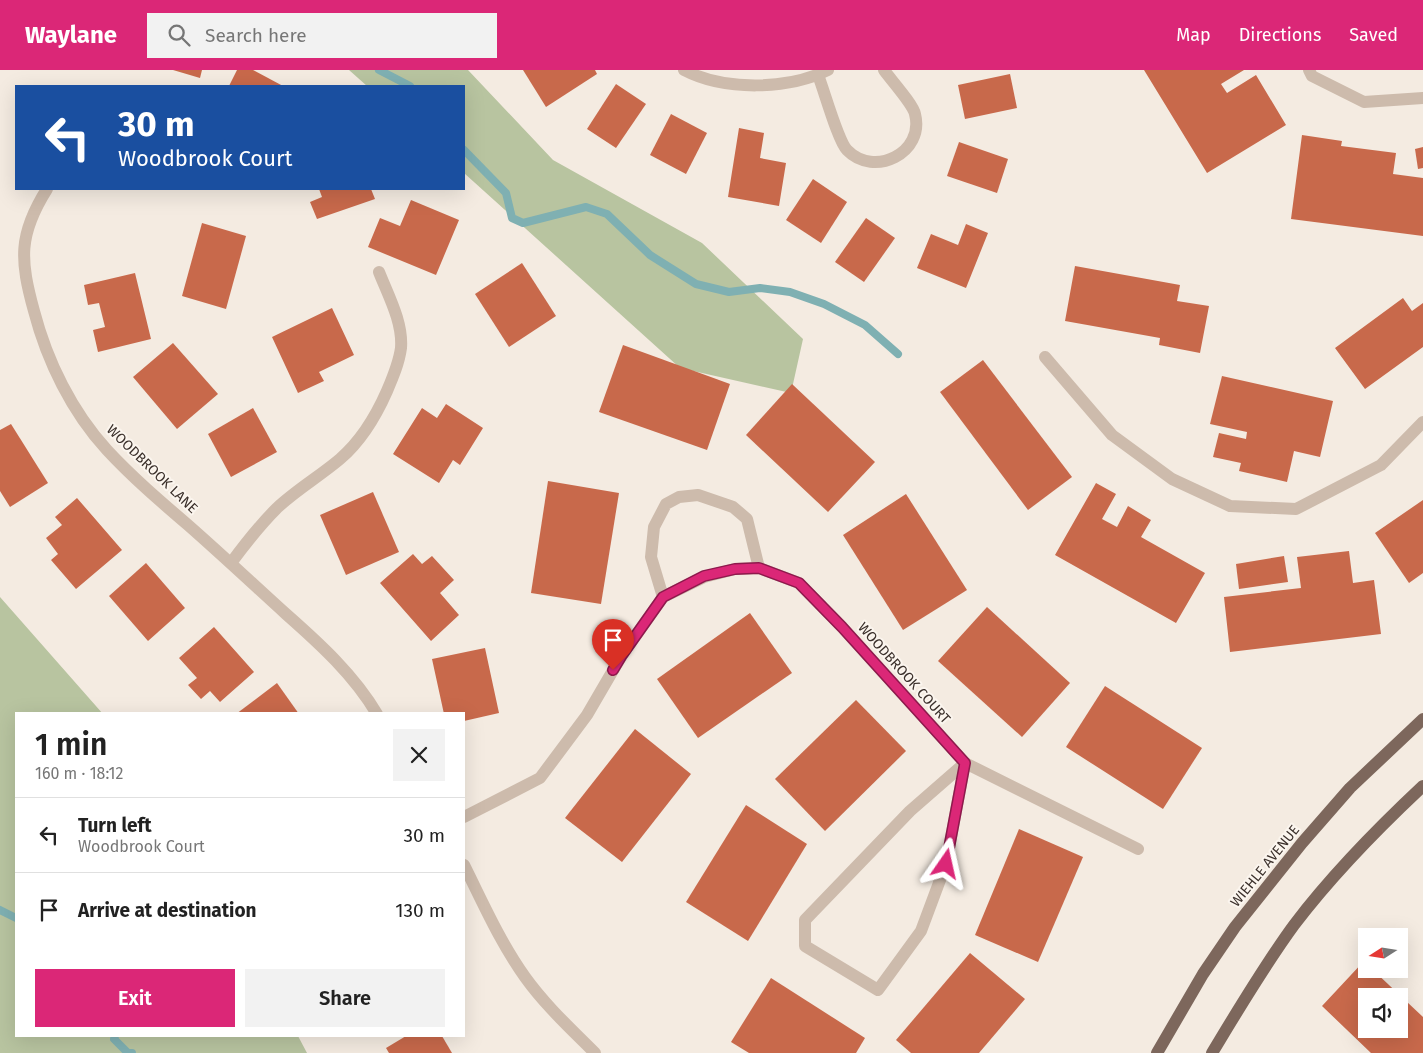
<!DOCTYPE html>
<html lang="en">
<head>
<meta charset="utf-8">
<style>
	body { margin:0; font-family:"Fira Sans",sans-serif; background:#f2f2f2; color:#222; height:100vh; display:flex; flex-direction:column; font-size:19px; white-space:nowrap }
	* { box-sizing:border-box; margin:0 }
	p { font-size:16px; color:#767676 }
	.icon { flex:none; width:28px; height:28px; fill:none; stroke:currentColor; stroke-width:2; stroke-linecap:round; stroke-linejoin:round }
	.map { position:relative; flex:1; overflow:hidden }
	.drawer { position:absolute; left:15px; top:642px; width:450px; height:325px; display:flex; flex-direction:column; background:#fff; border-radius:0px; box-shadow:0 5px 20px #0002 }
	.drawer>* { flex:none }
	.top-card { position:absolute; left:15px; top:15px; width:450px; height:105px; border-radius:0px; box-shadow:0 5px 20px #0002; background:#1a4fa0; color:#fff; overflow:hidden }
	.needle { width:32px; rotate:258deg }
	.controls { position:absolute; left:1358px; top:858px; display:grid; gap:10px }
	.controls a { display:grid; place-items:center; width:50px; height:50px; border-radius:0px; background:#fff; box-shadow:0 5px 20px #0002; font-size:25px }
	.pin { position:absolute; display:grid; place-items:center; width:42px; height:42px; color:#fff; margin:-51px -21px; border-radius:50% 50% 50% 0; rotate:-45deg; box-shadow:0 0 5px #0007 }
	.pin .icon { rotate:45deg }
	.me { position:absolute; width:55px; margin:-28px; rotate:11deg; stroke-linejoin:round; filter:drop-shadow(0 0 4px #0008) }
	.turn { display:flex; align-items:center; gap:18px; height:105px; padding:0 20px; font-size:22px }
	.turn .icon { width:65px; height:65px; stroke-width:2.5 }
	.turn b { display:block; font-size:35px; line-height:42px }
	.round { display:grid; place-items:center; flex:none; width:52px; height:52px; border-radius:0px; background:#f2f2f2 }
	.summary { display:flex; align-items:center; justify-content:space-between; height:85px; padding:0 20px }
	h1 { font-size:30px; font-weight:600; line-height:38px }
	.button { display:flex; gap:10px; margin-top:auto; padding:10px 20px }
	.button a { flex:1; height:58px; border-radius:0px; background:#db2777; color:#fff; font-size:20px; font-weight:600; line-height:58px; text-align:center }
	.button a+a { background:#f2f2f2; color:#222 }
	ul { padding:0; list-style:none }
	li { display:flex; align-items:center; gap:15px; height:75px; padding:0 20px; border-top:1px solid #e0e0e0 }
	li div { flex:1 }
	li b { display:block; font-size:19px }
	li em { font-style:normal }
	header { display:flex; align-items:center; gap:30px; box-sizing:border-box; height:70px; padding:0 25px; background:#db2777; color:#fff }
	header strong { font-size:24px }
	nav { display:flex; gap:28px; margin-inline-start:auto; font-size:18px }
	.search { width:350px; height:45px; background:#f2f2f2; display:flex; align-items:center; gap:12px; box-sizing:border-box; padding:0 18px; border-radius:0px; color:#767676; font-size:19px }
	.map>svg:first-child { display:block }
	.green { fill:#b8c4a0 }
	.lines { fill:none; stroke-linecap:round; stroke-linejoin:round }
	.stream { stroke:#7fb0b2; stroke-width:8 }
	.building { fill:#c8694b; fill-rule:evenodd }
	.minor { stroke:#cdbbac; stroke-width:12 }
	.major { stroke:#7d675c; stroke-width:12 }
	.route-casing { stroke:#8e194d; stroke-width:12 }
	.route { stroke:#db2777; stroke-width:9 }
	.labels { text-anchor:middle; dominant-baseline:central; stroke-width:4; stroke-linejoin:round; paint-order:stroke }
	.street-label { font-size:14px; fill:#3b302b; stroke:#fbf5ee }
</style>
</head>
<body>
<header>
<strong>Waylane</strong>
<div class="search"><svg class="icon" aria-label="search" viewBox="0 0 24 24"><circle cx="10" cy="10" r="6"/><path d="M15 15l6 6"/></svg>Search here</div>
<nav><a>Map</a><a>Directions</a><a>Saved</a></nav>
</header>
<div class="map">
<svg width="1423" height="983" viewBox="0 0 1423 983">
	<rect width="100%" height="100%" fill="#f4ebe1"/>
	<g class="green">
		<polygon points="349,0 468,0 553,90 702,173 803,269 791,323 680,298 464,103 464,16 367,16"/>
		<polygon points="0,527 103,644 16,644 16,966 298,966 307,983 0,983"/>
	</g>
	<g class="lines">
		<g class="stream">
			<polyline points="379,0 410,16"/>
			<polyline points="464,80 506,123 512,148 523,153 586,137 607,144 650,185 696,214 729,222 760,218 790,222 824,234 865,255 898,284"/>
			<polyline points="0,840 16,848"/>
			<polyline points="115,966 114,969 128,983 132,983"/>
		</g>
	</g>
	<g class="building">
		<polygon points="173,0 202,0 200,8"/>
		<polygon points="237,0 253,0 283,16 229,16"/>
		<polygon points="523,0 595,0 597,4 546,37"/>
		<polygon points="1144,0 1244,0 1221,14 1227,23 1256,5 1286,55 1207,103"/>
		<polygon points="1010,4 1017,38 965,49 958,15"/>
		<polygon points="616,14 646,34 616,78 587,59"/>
		<polygon points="671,44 707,63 686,104 650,85"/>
		<polygon points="739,58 764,63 760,88 786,93 779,136 728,127"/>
		<polygon points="1302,65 1342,71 1341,76 1396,83 1393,104 1423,108 1423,166 1291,149"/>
		<polygon points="959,72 1008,89 997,123 947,106"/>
		<polygon points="1423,77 1423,98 1418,99 1415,79"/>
		<polygon points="813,109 847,132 821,173 786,150"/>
		<polygon points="319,119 371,119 375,129 317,149 310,132 322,127"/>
		<polygon points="411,130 459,150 436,205 368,177 380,148 400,156"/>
		<polygon points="866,148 895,168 864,212 835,192"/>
		<polygon points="202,153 246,166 226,239 182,226"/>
		<polygon points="966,154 988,163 966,218 917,198 931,164 958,175"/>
		<polygon points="522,193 556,246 509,277 475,224"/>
		<polygon points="1075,196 1180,215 1177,231 1209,236 1200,283 1159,275 1160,268 1065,251"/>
		<polygon points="135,203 151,269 98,282 93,260 105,257 99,233 88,235 84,215"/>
		<polygon points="1403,228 1412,241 1423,233 1423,277 1365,319 1335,278"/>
		<polygon points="332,238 354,285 319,302 324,311 298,323 272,267"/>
		<polygon points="173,273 218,324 177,359 133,307"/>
		<polygon points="623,275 730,314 707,380 599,342"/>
		<polygon points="983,290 1072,407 1028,440 940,322"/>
		<polygon points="1222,306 1333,331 1320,387 1294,381 1287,412 1239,401 1241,393 1213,387 1219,363 1246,369 1247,362 1210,354"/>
		<polygon points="792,314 875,392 828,442 746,365"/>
		<polygon points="446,334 483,358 460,395 453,390 439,413 393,384 422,338 437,348"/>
		<polygon points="253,338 277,382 231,407 208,364"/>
		<polygon points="11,354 48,413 10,437 0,421 0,360"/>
		<polygon points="548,411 619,423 601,534 531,523"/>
		<polygon points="1096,413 1116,424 1102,449 1117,457 1128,436 1151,450 1141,467 1205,503 1176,553 1055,485"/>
		<polygon points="373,422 399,482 346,505 320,445"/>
		<polygon points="906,424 967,520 903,560 843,465"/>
		<polygon points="77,428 122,480 76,519 51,490 58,484 46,468 62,455 55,447"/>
		<polygon points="1423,430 1423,503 1409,513 1375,463"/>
		<polygon points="1349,481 1353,513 1374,510 1381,564 1230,582 1224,527 1301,518 1297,487"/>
		<polygon points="413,484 422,494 432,486 454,510 440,523 459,545 431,571 380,513"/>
		<polygon points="1284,486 1288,512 1239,519 1236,494"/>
		<polygon points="146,493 185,538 148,571 109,526"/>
		<polygon points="987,537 1070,613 1022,667 938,591"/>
		<polygon points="750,543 792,603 698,668 657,609"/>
		<polygon points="214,557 254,602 220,632 210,621 201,629 188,615 197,608 179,588"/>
		<polygon points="485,578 499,643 464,651 464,644 444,644 432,589"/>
		<polygon points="277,613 299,644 236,644"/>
		<polygon points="1105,616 1202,678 1163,739 1066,677"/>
		<polygon points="856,630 906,681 825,761 775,709"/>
		<polygon points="635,659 691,704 622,792 565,748"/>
		<polygon points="746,735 807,774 748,871 686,832"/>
		<polygon points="1019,759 1083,787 1038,892 975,865"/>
		<polygon points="970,883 1025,929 979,983 911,983 896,970"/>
		<path d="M 1364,891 L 1366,894 L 1366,899 L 1372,899 L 1423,947 L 1423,983 L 1371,983 L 1322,936 ZM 1366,926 L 1399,926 L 1399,959 L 1366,959 Z"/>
		<polygon points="771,908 865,968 856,983 749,983 731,972"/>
		<polygon points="406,966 442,966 452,983 389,983 386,978"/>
	</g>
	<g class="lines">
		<g class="minor">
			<path d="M 684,0 C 724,21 788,20 828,0"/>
			<polyline points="1309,0 1312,6 1364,32 1423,28"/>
			<path d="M 818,5 C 824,20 838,71 847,80 C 874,108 925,83 915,44 C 913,34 891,10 884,0"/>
			<path d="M 47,119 C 18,165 20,190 34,241 C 47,291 72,342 107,380 C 132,407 160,431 188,455 C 221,484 253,514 286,544 C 320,574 354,605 377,644"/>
			<polyline points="1045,287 1112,365 1172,409 1230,436 1296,439 1381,395 1423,352"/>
			<path d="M 231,493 C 245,474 260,455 277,438 C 296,420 320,406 340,389 C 361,371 376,346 387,321 C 393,307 399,293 401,278 C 403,252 388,225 379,202"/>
			<polyline points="663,527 651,487 654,457 666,434 679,427 698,425 733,437 747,449 759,498"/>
			<polygon points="965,693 946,794 921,861 878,920 805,876 805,850 910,741"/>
			<polyline points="464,747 540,708 587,645 622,585 663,527 704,507 735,499 759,498 799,513 842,557 965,693 1138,779"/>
			<path d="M 464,795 C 483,833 500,872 525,907 C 545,935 571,959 595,983"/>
		</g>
		<g class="major">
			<polyline points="1157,983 1203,904 1235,857 1302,773 1350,718 1423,649"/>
			<path d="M 1212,983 C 1238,940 1264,896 1294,855 C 1332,805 1377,759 1423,716"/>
		</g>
	</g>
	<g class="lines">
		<g class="route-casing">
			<polyline id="route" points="613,600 622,585 663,527 704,506 735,499 759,498 799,513 842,557 965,693 946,794"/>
		</g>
		<use href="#route" class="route"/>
	</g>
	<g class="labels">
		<g class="street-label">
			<text transform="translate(152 399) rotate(44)">WOODBROOK LANE</text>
			<text transform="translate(904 603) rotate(48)">WOODBROOK COURT</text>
			<text transform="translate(1265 796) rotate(-51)">WIEHLE AVENUE</text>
		</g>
	</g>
</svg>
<div class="controls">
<a><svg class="needle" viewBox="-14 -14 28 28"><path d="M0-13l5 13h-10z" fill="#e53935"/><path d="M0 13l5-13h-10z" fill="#767676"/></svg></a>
<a><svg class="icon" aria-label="sound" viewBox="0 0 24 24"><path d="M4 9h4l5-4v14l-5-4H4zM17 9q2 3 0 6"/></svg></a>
</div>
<div class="pin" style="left:613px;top:600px;background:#d93025"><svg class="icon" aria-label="arrive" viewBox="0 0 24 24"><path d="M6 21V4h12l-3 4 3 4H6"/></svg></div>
<svg class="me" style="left:946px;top:794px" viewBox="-20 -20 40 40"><path d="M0-17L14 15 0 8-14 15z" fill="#db2777" stroke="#fff" stroke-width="4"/></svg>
<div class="top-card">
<div class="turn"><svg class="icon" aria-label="left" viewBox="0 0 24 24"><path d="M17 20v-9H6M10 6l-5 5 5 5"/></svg><div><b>30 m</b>Woodbrook Court</div></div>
</div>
<section class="drawer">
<div class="summary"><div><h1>1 min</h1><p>160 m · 18:12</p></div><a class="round"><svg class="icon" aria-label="close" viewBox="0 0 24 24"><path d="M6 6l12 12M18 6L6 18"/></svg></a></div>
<ul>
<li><svg class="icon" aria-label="left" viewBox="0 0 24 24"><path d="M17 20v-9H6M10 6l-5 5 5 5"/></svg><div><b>Turn left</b><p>Woodbrook Court</p></div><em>30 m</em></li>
<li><svg class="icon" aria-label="arrive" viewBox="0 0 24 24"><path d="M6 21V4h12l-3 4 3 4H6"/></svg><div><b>Arrive at destination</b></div><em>130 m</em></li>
</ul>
<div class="button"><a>Exit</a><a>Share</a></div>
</section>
</div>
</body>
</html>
